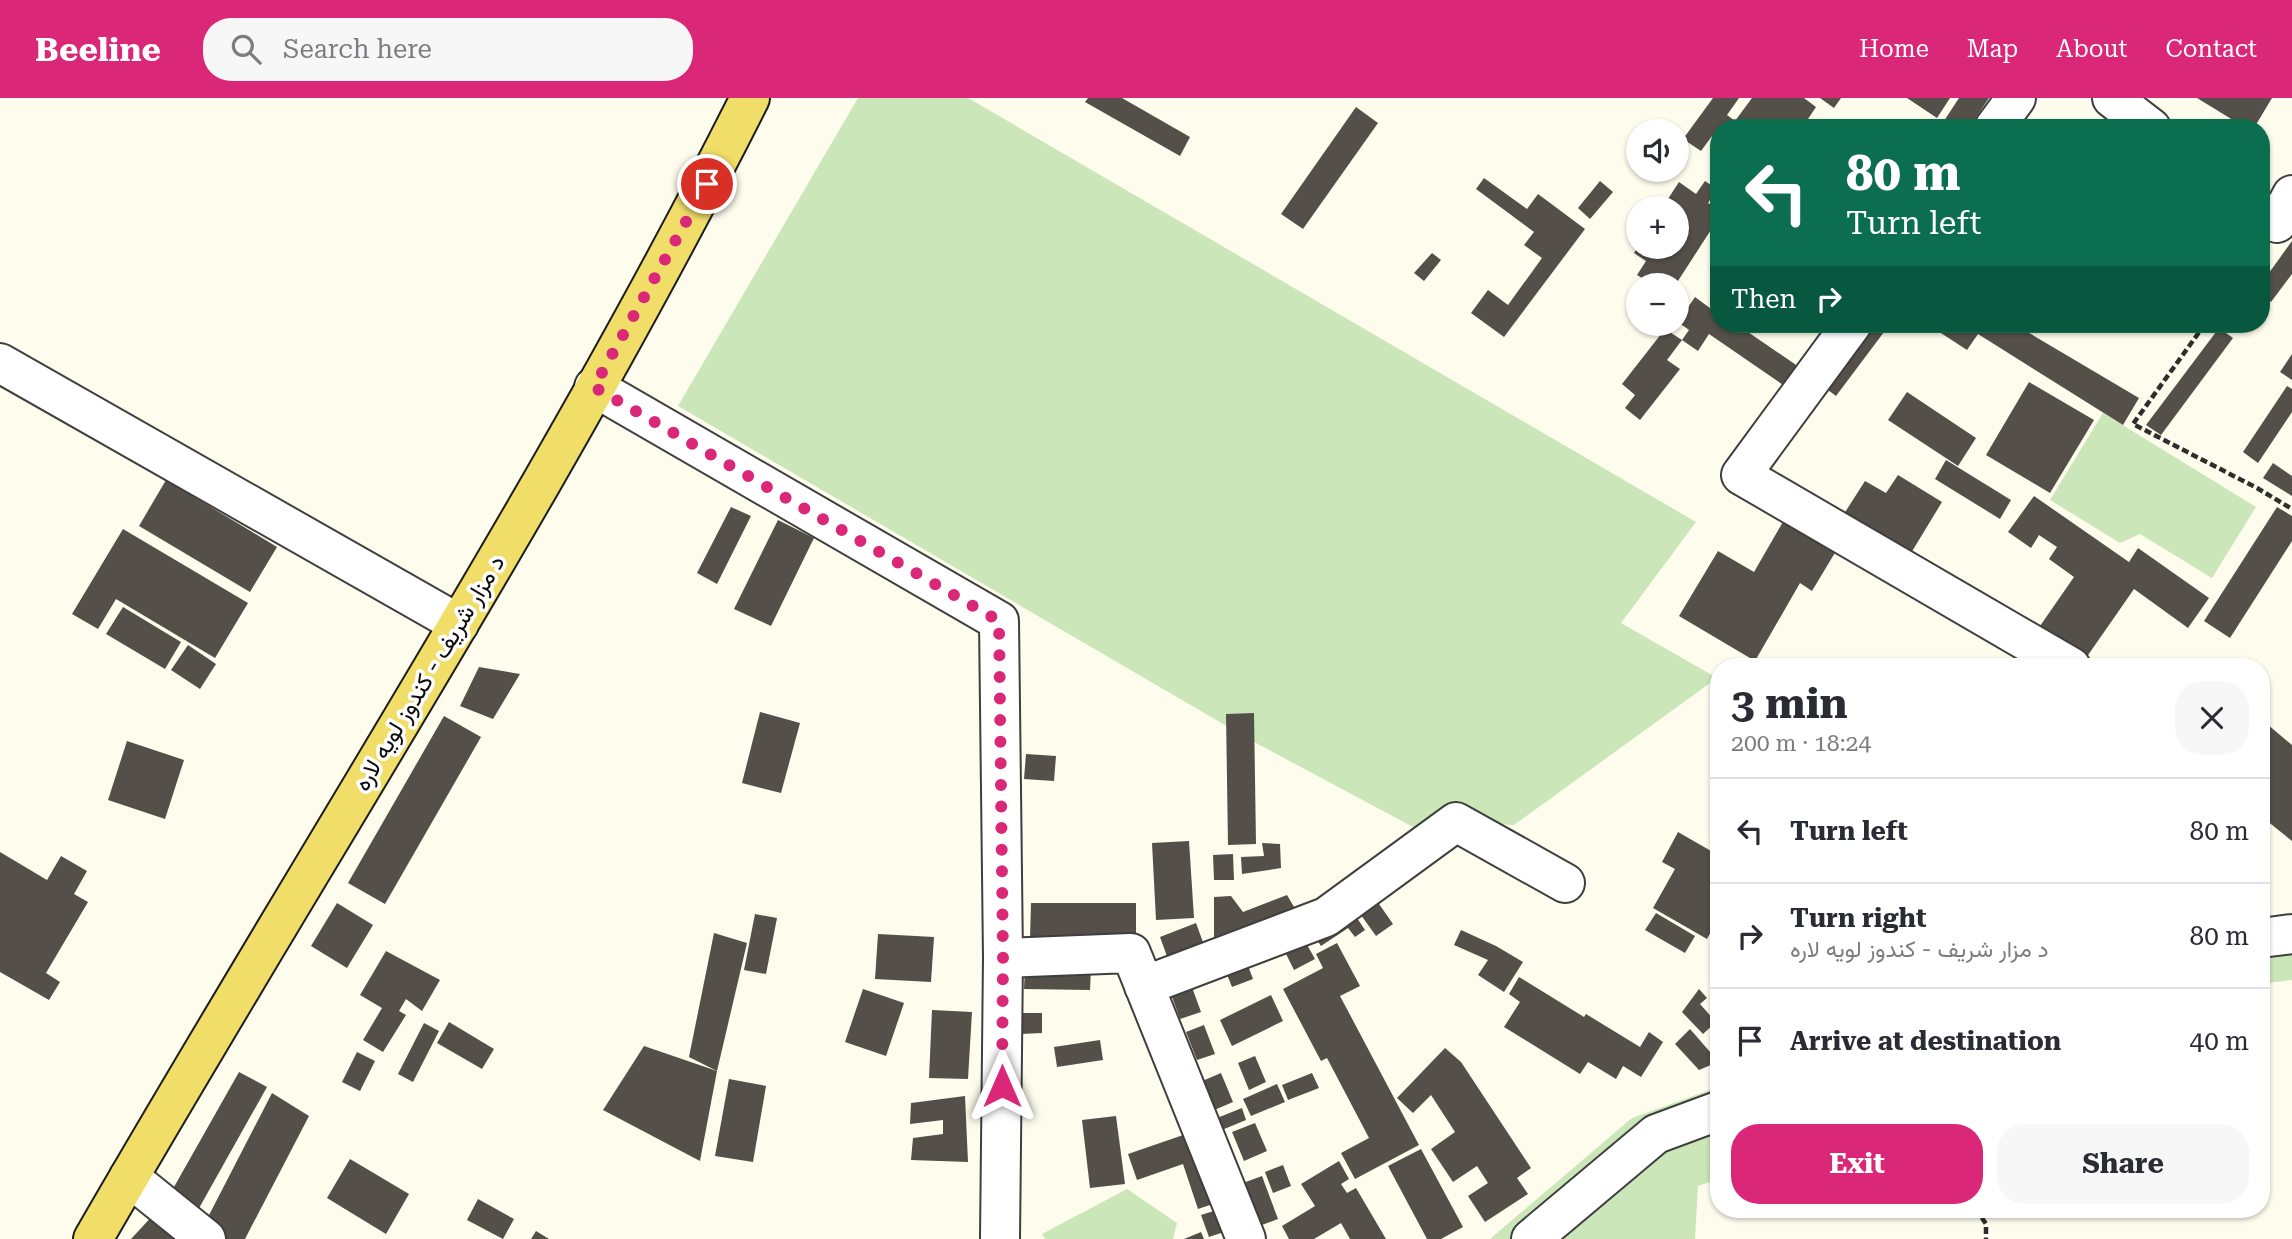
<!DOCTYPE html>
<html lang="en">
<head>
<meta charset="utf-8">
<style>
	body { margin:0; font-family:"Roboto Serif",Vazirmatn,serif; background:#f7f7f7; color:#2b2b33; height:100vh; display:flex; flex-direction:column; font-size:26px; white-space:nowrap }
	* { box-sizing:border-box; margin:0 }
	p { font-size:23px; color:#7c7c81 }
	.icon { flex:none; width:38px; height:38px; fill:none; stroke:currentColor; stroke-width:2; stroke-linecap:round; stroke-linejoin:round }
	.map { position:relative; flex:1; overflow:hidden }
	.details { position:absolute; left:1710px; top:560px; width:560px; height:560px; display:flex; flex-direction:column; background:#fff; border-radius:28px; box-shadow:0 2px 5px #0004 }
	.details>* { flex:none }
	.banner { position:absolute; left:1710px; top:21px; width:560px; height:214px; border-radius:28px; box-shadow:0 2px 5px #0004; background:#0b6e4f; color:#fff; overflow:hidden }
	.buttons { position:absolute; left:1626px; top:21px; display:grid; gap:14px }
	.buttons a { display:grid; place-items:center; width:63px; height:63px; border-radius:50%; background:#fff; box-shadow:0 2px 5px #0004; font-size:35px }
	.pin { position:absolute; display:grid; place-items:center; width:60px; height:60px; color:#fff; margin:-30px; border:4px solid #fff; border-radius:50%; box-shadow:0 2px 7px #0007 }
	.me { position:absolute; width:77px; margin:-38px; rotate:0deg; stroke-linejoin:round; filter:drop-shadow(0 0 5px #0008) }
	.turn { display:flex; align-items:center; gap:24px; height:147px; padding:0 21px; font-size:32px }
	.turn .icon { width:91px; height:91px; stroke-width:2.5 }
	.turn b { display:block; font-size:49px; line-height:60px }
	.then { display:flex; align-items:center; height:66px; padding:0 21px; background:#0003; gap:14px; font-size:26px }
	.round { display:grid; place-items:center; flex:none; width:74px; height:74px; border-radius:28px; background:#f7f7f7 }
	.overview { display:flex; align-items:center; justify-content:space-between; height:119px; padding:0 21px }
	h1 { font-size:42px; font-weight:700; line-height:52px }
	.primary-button { display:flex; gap:14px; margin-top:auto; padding:14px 21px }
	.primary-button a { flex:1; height:80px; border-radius:28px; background:#db2777; color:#fff; font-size:28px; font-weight:700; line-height:80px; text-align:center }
	.primary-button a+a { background:#f7f7f7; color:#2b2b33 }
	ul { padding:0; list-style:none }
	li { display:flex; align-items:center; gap:21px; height:105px; padding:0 21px; border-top:2px solid #e1e1e2 }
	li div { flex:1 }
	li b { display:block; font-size:26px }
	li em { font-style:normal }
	header { display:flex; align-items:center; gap:42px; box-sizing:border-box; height:98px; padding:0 35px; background:#db2777; color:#fff }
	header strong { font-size:33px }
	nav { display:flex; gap:38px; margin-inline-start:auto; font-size:24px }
	.search { width:490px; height:63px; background:#f7f7f7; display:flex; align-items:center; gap:18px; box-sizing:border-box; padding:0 24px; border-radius:28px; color:#7c7c81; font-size:26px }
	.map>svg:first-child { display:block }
	.green { fill:#cbe6b8 }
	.building { fill:#544f49 }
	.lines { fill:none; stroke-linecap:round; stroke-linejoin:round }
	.minor-casing { stroke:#3f3f3f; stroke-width:42 }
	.major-casing { stroke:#1d1d1d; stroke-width:42 }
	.path { stroke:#2e2e2e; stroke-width:4.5; stroke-dasharray:7 3.5; stroke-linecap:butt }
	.minor { stroke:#fff; stroke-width:38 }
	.major { stroke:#f1de69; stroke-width:38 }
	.route { stroke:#db2777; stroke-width:12; stroke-dasharray:0 21.6 }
	.labels { text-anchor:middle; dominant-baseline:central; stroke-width:7; stroke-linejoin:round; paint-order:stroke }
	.street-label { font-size:24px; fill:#0c0c0c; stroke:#fff }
</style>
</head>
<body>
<header>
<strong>Beeline</strong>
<div class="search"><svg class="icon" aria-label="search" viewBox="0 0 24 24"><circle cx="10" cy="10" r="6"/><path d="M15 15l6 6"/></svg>Search here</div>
<nav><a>Home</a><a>Map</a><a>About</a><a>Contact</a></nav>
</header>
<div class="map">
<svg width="2292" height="1141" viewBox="0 0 2292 1141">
	<rect width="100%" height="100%" fill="#fefcec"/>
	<g class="green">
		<polygon points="858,0 968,0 1696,424 1621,525 1717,580 1514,727 1456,724 1415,730 1254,644 678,308"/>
		<polygon points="2103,315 2256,409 2212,480 2140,436 2120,445 2050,402"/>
		<polygon points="2292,820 2292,882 2261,886 2261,826"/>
		<polygon points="1718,989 1718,1081 1698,1088 1695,1141 1490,1141 1632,1020"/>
		<polygon points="1127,1091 1177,1125 1173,1141 1045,1141 1042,1136"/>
	</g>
	<g class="building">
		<polygon points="1088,0 1122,0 1190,39 1180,58 1085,4"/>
		<polygon points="1713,0 1739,0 1727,17 1735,23 1752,0 1804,0 1816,9 1802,30 1718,30 1718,43 1712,38 1701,53 1683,41"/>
		<polygon points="1820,0 1841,0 1834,10"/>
		<polygon points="1907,0 1950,0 1937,20"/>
		<polygon points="1959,0 1989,0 1969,30 1948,30 1942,26"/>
		<polygon points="2197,0 2272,0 2254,30 2246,30"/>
		<polygon points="1356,9 1378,25 1303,131 1281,116"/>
		<polygon points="1484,80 1527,111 1538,96 1585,131 1504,239 1471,215 1488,192 1508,207 1542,160 1524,147 1534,134 1476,91"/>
		<polygon points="1600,83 1613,94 1590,121 1578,110"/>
		<polygon points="1705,83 1717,91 1708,105 1718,111 1718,121 1676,186 1666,180 1661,187 1653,187 1637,177 1646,163 1634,155 1638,149 1676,149 1676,110 1662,110 1679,84 1696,96"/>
		<polygon points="2292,143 2292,176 2271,204 2261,196 2261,186"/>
		<polygon points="1432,155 1441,162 1424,183 1414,175"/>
		<polygon points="1695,199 1718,216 1718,226 1749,226 1745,232 1799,269 1786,289 1709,236 1698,253 1682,242 1689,232 1678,224"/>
		<polygon points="1865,226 1890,226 1836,298 1820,286"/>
		<polygon points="1927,226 2014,226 2139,300 2123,327 1978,236 1967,252"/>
		<polygon points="2219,230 2233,240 2161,337 2146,327"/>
		<polygon points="1665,231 1682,242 1667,262 1680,271 1640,322 1625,310 1635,297 1622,286"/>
		<polygon points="2292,256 2292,282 2280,274"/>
		<polygon points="2029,284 2094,322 2050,395 1986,357"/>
		<polygon points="2287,288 2292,291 2292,314 2258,365 2243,354"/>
		<polygon points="1907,294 1976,340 1958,368 1888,322"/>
		<polygon points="1946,362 2011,402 2000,421 1935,381"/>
		<polygon points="2273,365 2292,378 2292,398 2263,380"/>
		<polygon points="1898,377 1942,404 1908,460 1842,419 1865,383 1886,395"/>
		<polygon points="166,382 277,449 250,494 139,428"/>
		<polygon points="2034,398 2129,464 2138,450 2209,500 2188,530 2134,491 2086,560 2040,528 2074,479 2049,461 2057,449 2039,437 2031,450 2008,434"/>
		<polygon points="731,409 751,418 717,486 697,475"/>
		<polygon points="2277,409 2292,418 2292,443 2230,540 2204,523"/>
		<polygon points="778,422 814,440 771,528 734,511"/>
		<polygon points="1784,422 1836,453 1812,493 1800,485 1755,563 1679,518 1718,453 1754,474"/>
		<polygon points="123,431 248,505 215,560 116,501 98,531 72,516"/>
		<polygon points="123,509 181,544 165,571 106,536"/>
		<polygon points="188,547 216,566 200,591 171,572"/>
		<polygon points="479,569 520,576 493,621 460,608"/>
		<polygon points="760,614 800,625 781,695 742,685"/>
		<polygon points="1254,615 1256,746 1228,747 1226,616"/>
		<polygon points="444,618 481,639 385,806 348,785"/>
		<polygon points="2261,621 2292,647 2292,743 2261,718"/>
		<polygon points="127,643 184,662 165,721 108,702"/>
		<polygon points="1026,656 1056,658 1054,683 1024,681"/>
		<polygon points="1678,734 1718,757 1718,821 1707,841 1653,810 1675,771 1662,764"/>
		<polygon points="1189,743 1194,820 1156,822 1152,745"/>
		<polygon points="1262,745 1280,746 1281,770 1242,776 1241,759 1264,758"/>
		<polygon points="0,754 47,782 61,758 87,773 74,796 88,804 46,875 60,884 49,902 0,874"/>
		<polygon points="1233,756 1234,782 1214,782 1213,757"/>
		<polygon points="1370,793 1393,826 1376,838 1353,806"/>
		<polygon points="1287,797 1297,814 1214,840 1214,799 1231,798 1243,814"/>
		<polygon points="337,805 373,827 347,870 311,848"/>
		<polygon points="1031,805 1136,805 1136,842 1030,841"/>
		<polygon points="1349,808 1365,832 1355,839 1348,830 1321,848 1311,833"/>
		<polygon points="1656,815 1695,838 1685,855 1645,832"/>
		<polygon points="755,816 777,820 766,876 744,872"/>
		<polygon points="1196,825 1204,847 1168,861 1160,839"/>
		<polygon points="1461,832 1496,848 1523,864 1504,894 1478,877 1488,862 1454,847"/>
		<polygon points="714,835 747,845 717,973 689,959"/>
		<polygon points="878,836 934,839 931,884 875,881"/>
		<polygon points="1718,836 1718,855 1710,842"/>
		<polygon points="1305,843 1315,861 1294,872 1285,854"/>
		<polygon points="1337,845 1360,888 1340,898 1419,1047 1355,1081 1341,1055 1369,1040 1327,960 1321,963 1283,891 1323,870 1316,856"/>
		<polygon points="386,853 440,882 422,913 406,901 399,913 406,917 383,954 363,942 382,910 360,897"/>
		<polygon points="1247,865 1253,881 1232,889 1226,874"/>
		<polygon points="1025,869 1091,870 1090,892 1024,891"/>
		<polygon points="1519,879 1584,919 1586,916 1640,949 1649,934 1663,944 1641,979 1623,968 1616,981 1588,964 1580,976 1504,929 1520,904 1509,896"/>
		<polygon points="1189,881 1201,914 1180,921 1168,888"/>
		<polygon points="863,891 904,905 886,958 845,944"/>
		<polygon points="1699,891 1707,900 1700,906 1716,924 1703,936 1682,914"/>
		<polygon points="1271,897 1283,923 1232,948 1220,922"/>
		<polygon points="932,912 972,914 968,981 929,980"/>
		<polygon points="1021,915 1042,915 1042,935 1021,936"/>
		<polygon points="449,924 494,951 482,971 437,945"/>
		<polygon points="424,925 439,933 413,984 398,976"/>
		<polygon points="1204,927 1215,956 1197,962 1186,934"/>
		<polygon points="1690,931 1718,963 1718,964 1699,972 1675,946"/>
		<polygon points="1100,942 1103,962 1057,969 1054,949"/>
		<polygon points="644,948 717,973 700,1063 603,1012"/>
		<polygon points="1445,950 1461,964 1531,1070 1517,1080 1528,1096 1485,1124 1468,1098 1488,1085 1477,1068 1453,1084 1431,1051 1455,1034 1431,997 1413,1015 1397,1000"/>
		<polygon points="357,954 375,963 360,993 342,984"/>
		<polygon points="1255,958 1266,984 1249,992 1238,965"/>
		<polygon points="239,974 267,989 198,1112 170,1096"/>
		<polygon points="1221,975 1233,1004 1212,1013 1200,984"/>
		<polygon points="1312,975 1319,990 1288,1002 1282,987"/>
		<polygon points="729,981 766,988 753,1064 715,1058"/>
		<polygon points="1277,986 1285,1004 1251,1018 1243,1001"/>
		<polygon points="272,995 309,1018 245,1141 224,1141 207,1121"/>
		<polygon points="965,998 968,1064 911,1062 913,1040 943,1036 943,1022 910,1026 911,1005"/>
		<polygon points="1242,1010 1246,1022 1217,1034 1212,1022"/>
		<polygon points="1116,1018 1125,1086 1090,1090 1082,1022"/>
		<polygon points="1255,1025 1267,1053 1244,1063 1232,1034"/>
		<polygon points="1189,1035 1213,1106 1198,1111 1183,1066 1137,1082 1128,1056"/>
		<polygon points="1421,1051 1463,1129 1441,1141 1427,1141 1388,1068"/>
		<polygon points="350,1061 409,1096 386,1136 327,1100"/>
		<polygon points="1339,1063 1349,1081 1341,1086 1347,1095 1356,1090 1386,1141 1350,1141 1341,1125 1314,1141 1289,1141 1282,1128 1315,1108 1301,1086"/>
		<polygon points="1283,1067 1291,1088 1273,1095 1265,1074"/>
		<polygon points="1262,1078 1278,1121 1259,1128 1243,1085"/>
		<polygon points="478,1101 514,1121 503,1141 467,1122"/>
		<polygon points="1217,1112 1224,1134 1209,1139 1201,1117"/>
		<polygon points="156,1114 186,1141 131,1141"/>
		<polygon points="536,1133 549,1141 531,1141"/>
		<polygon points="1201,1134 1204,1141 1184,1141"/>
	</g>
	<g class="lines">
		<g class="minor-casing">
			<g id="minor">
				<polyline points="2112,0 2151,30"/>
				<polyline points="1994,30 2016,0"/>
				<polyline points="2261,113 2277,125 2292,97"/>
				<polyline points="1852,226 1741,377 2071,569"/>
				<polyline points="0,265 459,526"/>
				<polyline points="594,289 999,523 1003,860 1000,1141"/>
				<polyline points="2261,840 2292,836"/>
				<polyline points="1003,860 1131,855 1246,1141"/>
				<polyline points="1144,888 1326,819 1456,724 1565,785"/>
				<polyline points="129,1079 206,1141"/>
				<polyline points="1531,1141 1656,1036 1718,1013"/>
			</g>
		</g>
		<g class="major-casing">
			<path id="major" d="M 93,1141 C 312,761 553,392 750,0"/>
		</g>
		<g class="path">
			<polyline points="2205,226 2133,326 2257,390 2292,411"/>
			<polyline points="1976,1111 1986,1126 1986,1141"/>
		</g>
		<use href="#minor" class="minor"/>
		<use href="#major" class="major"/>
	</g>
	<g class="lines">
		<polyline class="route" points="707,86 594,289 999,523 1003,860 1002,988"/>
	</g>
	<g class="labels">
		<g class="street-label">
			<text transform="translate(429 575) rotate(-59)">د مزار شریف - کندوز لویه لاره</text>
		</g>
	</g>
</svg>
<div class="buttons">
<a><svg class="icon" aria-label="sound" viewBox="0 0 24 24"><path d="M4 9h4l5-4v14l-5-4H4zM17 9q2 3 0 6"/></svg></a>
<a>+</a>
<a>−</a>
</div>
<div class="pin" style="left:707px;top:86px;background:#d93025"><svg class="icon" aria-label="arrive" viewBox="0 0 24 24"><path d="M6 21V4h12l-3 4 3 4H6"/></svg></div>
<svg class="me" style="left:1002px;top:988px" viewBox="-20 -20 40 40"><path d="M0-17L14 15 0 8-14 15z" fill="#db2777" stroke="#fff" stroke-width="4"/></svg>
<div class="banner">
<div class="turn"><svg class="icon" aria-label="left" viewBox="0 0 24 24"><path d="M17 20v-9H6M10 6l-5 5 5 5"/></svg><div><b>80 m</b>Turn left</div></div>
<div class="then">Then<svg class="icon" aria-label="right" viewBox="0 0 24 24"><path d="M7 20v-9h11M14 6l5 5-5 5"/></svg></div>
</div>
<section class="details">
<div class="overview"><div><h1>3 min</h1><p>200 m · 18:24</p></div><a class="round"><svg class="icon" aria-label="close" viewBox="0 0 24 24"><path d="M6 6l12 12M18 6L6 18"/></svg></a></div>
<ul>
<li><svg class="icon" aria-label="left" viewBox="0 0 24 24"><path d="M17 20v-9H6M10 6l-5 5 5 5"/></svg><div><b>Turn left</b></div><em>80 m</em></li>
<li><svg class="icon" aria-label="right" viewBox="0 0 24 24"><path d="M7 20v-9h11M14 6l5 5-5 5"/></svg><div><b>Turn right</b><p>د مزار شریف - کندوز لویه لاره</p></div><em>80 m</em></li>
<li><svg class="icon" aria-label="arrive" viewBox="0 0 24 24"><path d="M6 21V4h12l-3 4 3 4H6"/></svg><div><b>Arrive at destination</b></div><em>40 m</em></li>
</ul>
<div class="primary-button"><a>Exit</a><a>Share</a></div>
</section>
</div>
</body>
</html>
